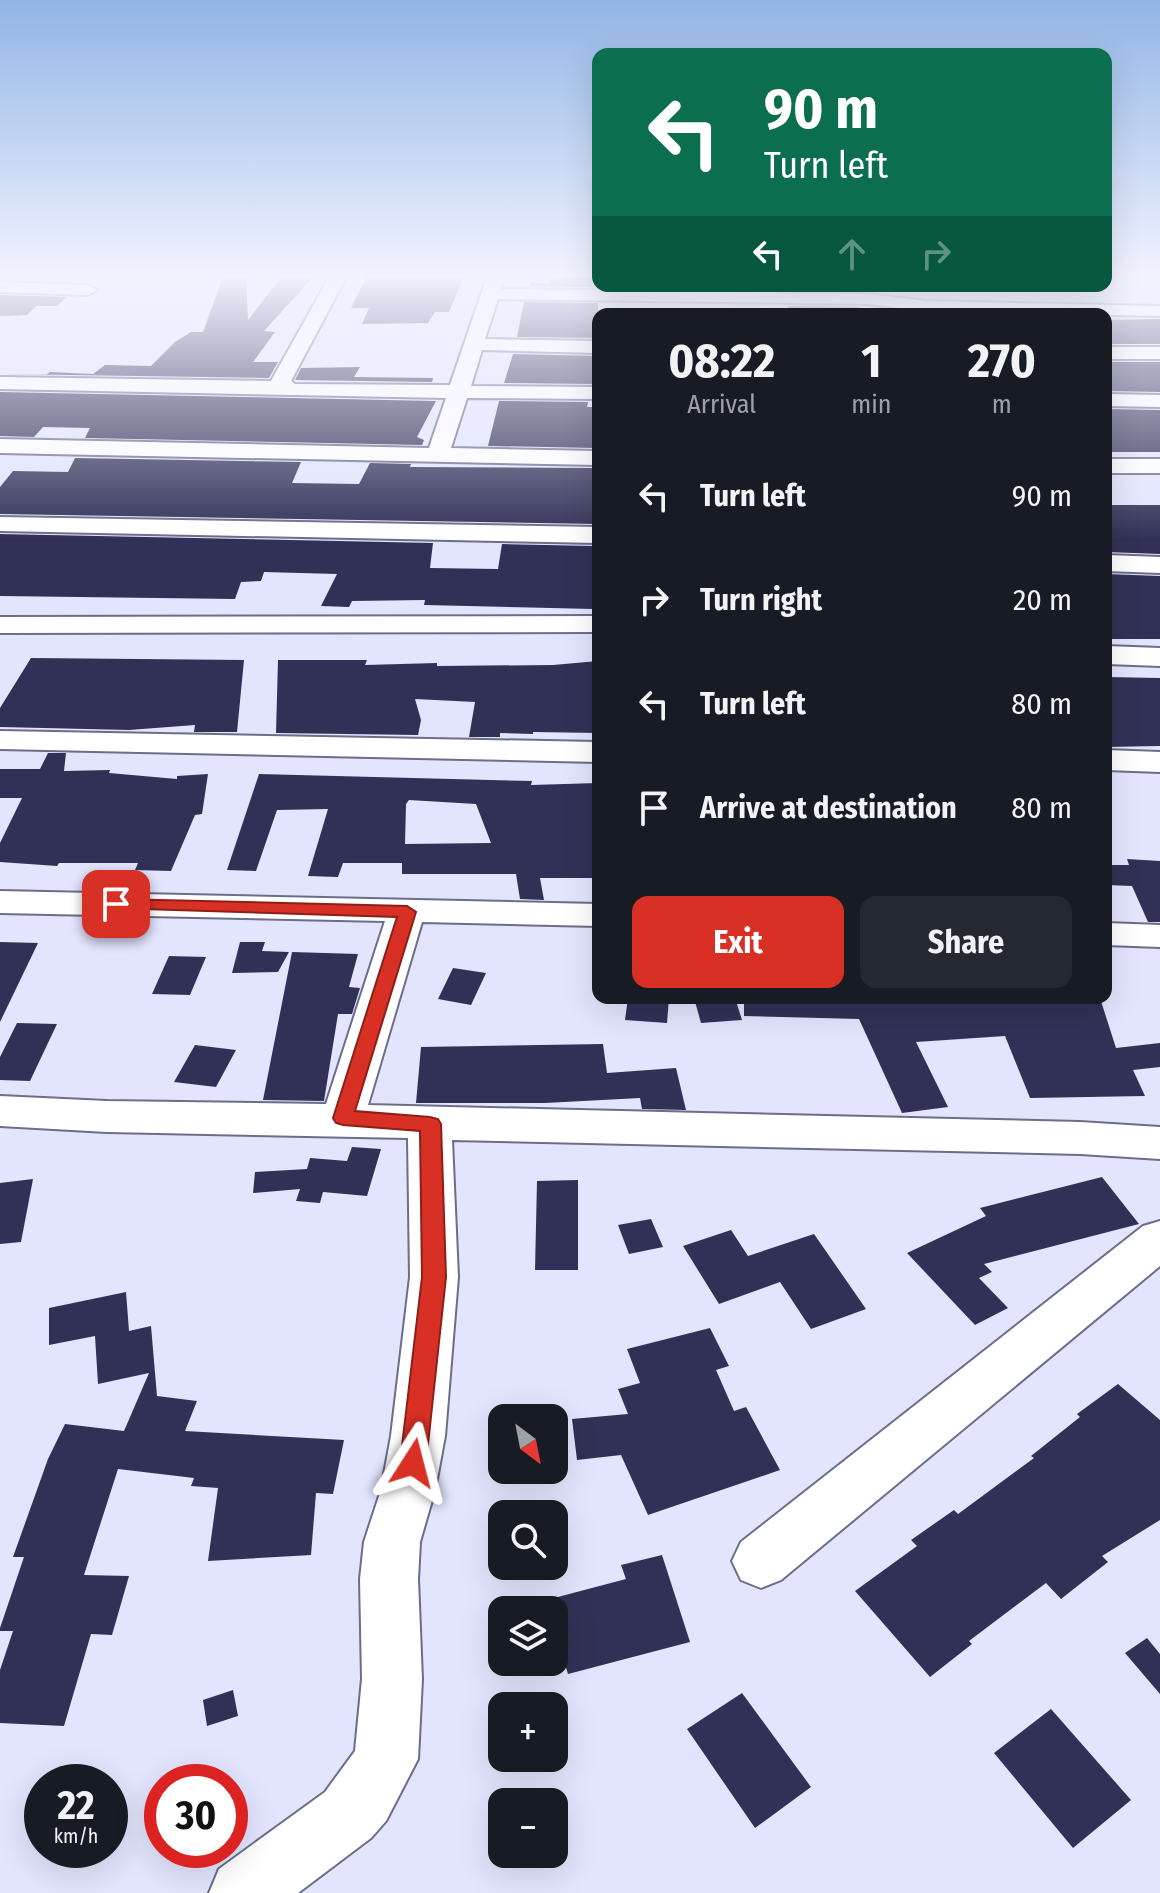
<!DOCTYPE html>
<html lang="en">
<head>
<meta charset="utf-8">
<style>
	body { margin:0; font-family:"Fira Sans Condensed",sans-serif; background:#242831; color:#f1f3f6; height:100vh; display:flex; flex-direction:column; font-size:30px; white-space:nowrap }
	* { box-sizing:border-box; margin:0 }
	p { font-size:26px; color:#9ea1a6 }
	.icon { flex:none; width:44px; height:44px; fill:none; stroke:currentColor; stroke-width:2; stroke-linecap:round; stroke-linejoin:round }
	.map { position:relative; flex:1; overflow:hidden }
	.details { position:absolute; left:592px; top:308px; width:520px; height:696px; display:flex; flex-direction:column; background:#171b24; border-radius:16px; box-shadow:0 8px 32px #0002 }
	.details>* { flex:none }
	.hud { position:absolute; left:592px; top:48px; width:520px; height:244px; border-radius:16px; box-shadow:0 8px 32px #0002; background:#0b6e4f; color:#fff; overflow:hidden }
	.needle { width:52px; rotate:148deg }
	.tools { position:absolute; left:488px; top:1404px; display:grid; gap:16px }
	.tools a { display:grid; place-items:center; width:80px; height:80px; border-radius:16px; background:#171b24; box-shadow:0 8px 32px #0002; font-size:40px }
	.speed { position:absolute; left:24px; top:1764px; display:flex; gap:16px; font-size:40px; font-weight:700; text-align:center }
	.speed>* { display:grid; place-content:center; width:104px; height:104px; border-radius:50%; background:#171b24; box-shadow:0 8px 32px #0002; line-height:1 }
	.speed small { font-size:20px; font-weight:400 }
	.speed .limit { border:12px solid #d22; background:#fff; color:#111 }
	.pin { position:absolute; display:grid; place-items:center; width:68px; height:68px; color:#fff; margin:-34px; border-radius:16px; box-shadow:0 4px 12px #0006 }
	.me { position:absolute; width:88px; margin:-44px; rotate:9deg; stroke-linejoin:round; filter:drop-shadow(0 0 6px #0008) }
	.turn { display:flex; align-items:center; gap:28px; height:168px; padding:0 40px; font-size:36px }
	.turn .icon { width:104px; height:104px; stroke-width:2.5 }
	.turn b { display:block; font-size:56px; line-height:68px }
	.lanes { display:flex; align-items:center; height:76px; padding:0 40px; background:#0003; justify-content:center; gap:40px; direction:ltr }
	.lanes .off { opacity:.35 }
	.eta { display:flex; justify-content:space-evenly; align-items:center; height:136px; text-align:center }
	.eta b { font-size:48px; font-weight:700; line-height:56px }
	.primary-button { display:flex; gap:16px; margin-top:auto; padding:16px 40px }
	.primary-button a { flex:1; height:92px; border-radius:16px; background:#d93025; color:#fff; font-size:32px; font-weight:700; line-height:92px; text-align:center }
	.primary-button a+a { background:#242831; color:#f1f3f6 }
	ul { padding:0; list-style:none }
	li { display:flex; align-items:center; gap:24px; height:104px; padding:0 40px }
	li div { flex:1 }
	li b { display:block; font-size:30px }
	li em { font-style:normal }
	.map>svg:first-child { display:block }
	.building { fill:#313157; fill-rule:evenodd }
	.lines { fill:none; stroke-linecap:round; stroke-linejoin:round }
	.minor-casing { stroke:#6b6d89; stroke-width:4 }
	.minor { fill:#fff; fill-rule:evenodd }
	.route { fill:#d93025; stroke:#8d1f18; stroke-width:2 }
</style>
</head>
<body>
<div class="map">
<svg width="1160" height="1893" viewBox="0 0 1160 1893">
	<rect width="100%" height="100%" fill="#e3e5fe"/>
	<g class="building">
		<polygon points="224,274 246,274 248,320 283,275 315,275 264,331 275,332 253,362 278,362 269,378 0,374 46,375 50,372 93,374 105,365 151,366 175,342 191,332 203,332"/>
		<polygon points="368,274 465,274 449,312 435,312 428,323 362,324 369,308 351,308"/>
		<polygon points="552,274 598,274 598,287 530,286 531,282 549,283"/>
		<polygon points="0,295 67,297 57,306 36,306 27,315 0,316"/>
		<polygon points="524,302 598,303 598,338 517,337"/>
		<polygon points="788,306 859,307 862,314 791,314"/>
		<polygon points="1160,319 1160,344 1106,344 1106,320"/>
		<polygon points="513,354 598,356 598,372 594,384 504,383"/>
		<polygon points="1106,362 1160,362 1160,392 1106,391"/>
		<polygon points="360,367 354,377 433,378 432,382 295,380 301,368"/>
		<polygon points="0,392 436,401 417,437 424,440 422,445 85,438 90,428 43,427 34,437 0,436"/>
		<polygon points="499,401 588,402 587,407 596,407 592,431 596,431 593,445 597,445 596,448 488,446"/>
		<polygon points="1106,409 1160,410 1160,452 1106,452"/>
		<polygon points="75,458 301,462 292,483 359,484 370,463 411,464 410,467 593,468 592,482 598,482 598,524 0,514 0,487 13,471 68,472"/>
		<polygon points="1106,505 1160,505 1160,554 1106,552"/>
		<polygon points="0,534 433,543 430,568 498,569 502,544 595,546 593,609 424,605 425,600 352,601 349,607 321,606 337,574 264,572 261,581 241,582 235,599 0,596"/>
		<polygon points="1106,574 1160,576 1160,639 1106,639"/>
		<polygon points="31,658 244,660 237,732 194,732 195,725 129,730 0,727 0,708"/>
		<polygon points="278,660 367,660 365,665 437,663 437,666 553,665 598,661 598,733 533,732 533,734 500,733 500,737 469,737 475,702 415,699 421,720 418,735 276,733"/>
		<polygon points="1106,677 1160,678 1160,746 1106,747"/>
		<polygon points="48,753 66,753 64,771 110,770 109,773 177,779 177,776 208,774 202,814 195,815 171,871 135,870 138,863 59,863 57,866 0,862 0,843 22,798 0,798 0,769 40,769"/>
		<path d="M 259,774 L 532,781 L 531,785 L 598,783 L 598,878 L 540,878 L 544,900 L 520,899 L 516,874 L 402,874 L 402,863 L 343,863 L 338,877 L 308,876 L 328,809 L 277,810 L 256,871 L 227,870 ZM 409,800 L 476,804 L 491,843 L 405,844 L 406,804 Z"/>
		<polygon points="1127,859 1160,861 1160,922 1148,922 1132,886 1106,885 1106,865 1129,865"/>
		<polygon points="0,942 38,943 0,1022"/>
		<polygon points="240,942 265,942 262,951 289,952 278,972 232,973"/>
		<polygon points="292,952 358,954 349,987 360,988 352,1014 338,1014 324,1101 263,1100"/>
		<polygon points="169,956 206,957 190,995 152,994"/>
		<polygon points="453,968 486,973 471,1005 438,999"/>
		<polygon points="628,998 669,998 667,1023 625,1020"/>
		<polygon points="694,998 735,998 742,1020 701,1023"/>
		<polygon points="744,998 1100,998 1116,1048 1160,1043 1160,1067 1133,1070 1145,1096 1030,1098 1005,1036 916,1042 948,1107 902,1113 859,1019 744,1016"/>
		<polygon points="17,1023 57,1024 30,1081 0,1080 0,1057"/>
		<polygon points="603,1044 607,1073 676,1068 686,1110 642,1109 640,1098 545,1103 416,1103 421,1047"/>
		<polygon points="195,1045 236,1050 216,1087 174,1082"/>
		<polygon points="352,1147 381,1149 367,1196 323,1192 320,1203 296,1201 300,1189 253,1193 255,1172 307,1169 310,1158 347,1161"/>
		<polygon points="1102,1177 1139,1224 984,1264 992,1272 979,1278 1008,1308 975,1325 907,1253 986,1216 980,1208"/>
		<polygon points="33,1179 21,1242 0,1244 0,1183"/>
		<polygon points="578,1180 578,1270 535,1270 537,1181"/>
		<polygon points="651,1219 663,1247 629,1254 618,1225"/>
		<polygon points="731,1230 748,1256 814,1234 866,1309 811,1329 780,1282 719,1304 683,1246"/>
		<polygon points="126,1292 129,1331 151,1326 157,1396 197,1401 185,1431 344,1440 333,1494 316,1493 311,1555 208,1561 218,1488 191,1486 194,1478 118,1469 84,1575 129,1576 112,1635 91,1634 64,1726 0,1723 0,1670 13,1631 0,1631 0,1628 24,1557 13,1557 48,1459 65,1424 124,1431 149,1373 98,1384 95,1336 49,1345 49,1308"/>
		<polygon points="710,1328 729,1366 716,1370 734,1411 746,1407 780,1470 648,1515 621,1455 577,1460 572,1419 628,1414 618,1389 640,1383 627,1349"/>
		<polygon points="1118,1384 1160,1420 1160,1520 1102,1556 1108,1562 1061,1599 1046,1583 969,1641 972,1644 930,1677 855,1591 917,1546 911,1540 954,1510 958,1514 1034,1458 1031,1456 1080,1417 1077,1414"/>
		<polygon points="662,1555 690,1642 568,1674 563,1658 554,1661 554,1598 626,1579 621,1565"/>
		<polygon points="1147,1638 1160,1654 1160,1694 1125,1653"/>
		<polygon points="233,1690 238,1716 207,1726 203,1700"/>
		<polygon points="742,1693 811,1787 755,1828 687,1729"/>
		<polygon points="1051,1709 1131,1800 1073,1848 994,1753"/>
	</g>
	<g class="lines">
		<g class="minor-casing">
			<g id="minor">
				<polygon points="331,274 348,274 291,381 295,384 450,385 488,274 505,274 501,289 867,294 926,301 1160,306 1160,316 926,311 867,304 498,299 485,339 598,341 598,353 482,350 471,386 598,387 598,399 467,398 451,448 598,451 598,465 0,453 0,439 429,448 446,398 0,389 0,377 271,381"/>
				<polygon points="0,282 88,285 97,290 88,295 0,292"/>
				<rect x="1106" y="347" width="54" height="12"/>
				<polygon points="1106,394 1160,395 1160,407 1106,406"/>
				<rect x="1106" y="459" width="54" height="14"/>
				<polygon points="0,517 598,527 598,543 0,531"/>
				<polygon points="1106,555 1160,557 1160,573 1106,571"/>
				<polygon points="598,616 598,632 0,633 0,617"/>
				<polygon points="1106,646 1160,648 1160,666 1106,664"/>
				<polygon points="0,731 598,742 598,762 0,749"/>
				<polygon points="1106,750 1160,752 1160,772 1106,770"/>
				<polygon points="0,891 598,904 598,926 422,922 368,1105 1080,1122 1160,1127 1160,1159 1080,1154 452,1140 458,1277 445,1436 435,1490 420,1542 418,1579 422,1679 418,1759 386,1821 371,1838 298,1893 209,1893 219,1869 325,1792 355,1751 362,1679 360,1579 364,1542 381,1490 391,1436 410,1277 408,1138 107,1132 0,1126 0,1096 107,1101 326,1104 385,921 0,913"/>
				<polygon points="1106,923 1160,925 1160,947 1106,945"/>
				<polygon points="1160,1221 1160,1266 781,1580 761,1588 741,1580 732,1561 741,1542 1143,1226"/>
			</g>
		</g>
		<use href="#minor" class="minor"/>
	</g>
	<linearGradient id="sky" x2="0" y2="1"><stop stop-color="#92b4e6"/><stop offset="0.51" stop-color="#f2f3ff"/><stop offset="1" stop-color="#f2f3ff" stop-opacity="0"/></linearGradient>
	<rect width="1160" height="540" fill="url(#sky)"/>
	<polygon class="route" points="116,899 407,906 416,912 355,1111 430,1117 438,1119 441,1124 446,1277 426,1463 423,1471 413,1474 404,1471 400,1463 422,1277 420,1131 343,1125 336,1123 333,1118 397,917 110,908 107,904 110,901"/>
</svg>
<div class="tools">
<a><svg class="needle" viewBox="-14 -14 28 28"><path d="M0-13l5 13h-10z" fill="#e53935"/><path d="M0 13l5-13h-10z" fill="#9ea1a6"/></svg></a>
<a><svg class="icon" aria-label="search" viewBox="0 0 24 24"><circle cx="10" cy="10" r="6"/><path d="M15 15l6 6"/></svg></a>
<a><svg class="icon" aria-label="layers" viewBox="0 0 24 24"><path d="M12 4l9 5-9 5-9-5zM3 14l9 5 9-5"/></svg></a>
<a>+</a>
<a>−</a>
</div>
<div class="speed"><div>22<small>km/h</small></div><div class="limit">30</div></div>
<div class="pin" style="left:116px;top:904px;background:#d93025"><svg class="icon" aria-label="arrive" viewBox="0 0 24 24"><path d="M6 21V4h12l-3 4 3 4H6"/></svg></div>
<svg class="me" style="left:413px;top:1463px" viewBox="-20 -20 40 40"><path d="M0-17L14 15 0 8-14 15z" fill="#d93025" stroke="#fff" stroke-width="4"/></svg>
<div class="hud">
<div class="turn"><svg class="icon" aria-label="left" viewBox="0 0 24 24"><path d="M17 20v-9H6M10 6l-5 5 5 5"/></svg><div><b>90 m</b>Turn left</div></div>
<div class="lanes"><svg class="icon" aria-label="left" viewBox="0 0 24 24"><path d="M17 20v-9H6M10 6l-5 5 5 5"/></svg><svg class="icon off" aria-label="ahead" viewBox="0 0 24 24"><path d="M12 20V5M6 11l6-6 6 6"/></svg><svg class="icon off" aria-label="right" viewBox="0 0 24 24"><path d="M7 20v-9h11M14 6l5 5-5 5"/></svg></div>
</div>
<section class="details">
<div class="eta">
<div><b>08:22</b><p>Arrival</p></div>
<div><b>1</b><p>min</p></div>
<div><b>270</b><p>m</p></div>
</div>
<ul>
<li><svg class="icon" aria-label="left" viewBox="0 0 24 24"><path d="M17 20v-9H6M10 6l-5 5 5 5"/></svg><div><b>Turn left</b></div><em>90 m</em></li>
<li><svg class="icon" aria-label="right" viewBox="0 0 24 24"><path d="M7 20v-9h11M14 6l5 5-5 5"/></svg><div><b>Turn right</b></div><em>20 m</em></li>
<li><svg class="icon" aria-label="left" viewBox="0 0 24 24"><path d="M17 20v-9H6M10 6l-5 5 5 5"/></svg><div><b>Turn left</b></div><em>80 m</em></li>
<li><svg class="icon" aria-label="arrive" viewBox="0 0 24 24"><path d="M6 21V4h12l-3 4 3 4H6"/></svg><div><b>Arrive at destination</b></div><em>80 m</em></li>
</ul>
<div class="primary-button"><a>Exit</a><a>Share</a></div>
</section>
</div>
</body>
</html>
